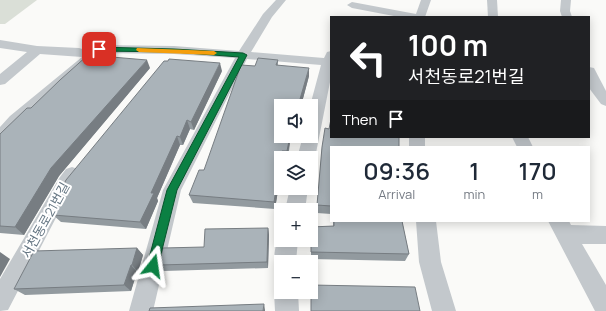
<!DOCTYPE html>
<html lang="en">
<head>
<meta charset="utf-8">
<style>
	body { margin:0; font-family:Manrope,"Noto Sans KR",sans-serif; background:#f6f6f7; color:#1f2937; height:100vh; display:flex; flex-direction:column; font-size:15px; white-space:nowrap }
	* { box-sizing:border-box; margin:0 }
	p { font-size:13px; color:#747a83 }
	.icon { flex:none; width:22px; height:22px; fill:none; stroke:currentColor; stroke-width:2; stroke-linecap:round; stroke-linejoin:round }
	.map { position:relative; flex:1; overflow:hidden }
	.side { position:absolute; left:330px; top:146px; width:260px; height:76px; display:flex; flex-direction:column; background:#fff; border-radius:0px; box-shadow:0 2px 10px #0003 }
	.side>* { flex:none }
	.hud { position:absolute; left:330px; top:16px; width:260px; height:122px; border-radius:0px; box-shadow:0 2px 10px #0003; background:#202124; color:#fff; overflow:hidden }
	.buttons { position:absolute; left:274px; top:99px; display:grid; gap:8px }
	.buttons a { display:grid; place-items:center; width:44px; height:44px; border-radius:0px; background:#fff; box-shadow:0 2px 10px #0003; font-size:20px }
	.pin { position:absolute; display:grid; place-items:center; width:34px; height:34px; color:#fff; margin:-17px; border-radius:8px; box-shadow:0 2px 6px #0006 }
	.me { position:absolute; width:44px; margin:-22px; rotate:15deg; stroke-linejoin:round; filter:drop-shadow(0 0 3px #0008) }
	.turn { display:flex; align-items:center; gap:14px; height:84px; padding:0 12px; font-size:18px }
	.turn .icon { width:52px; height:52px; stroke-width:2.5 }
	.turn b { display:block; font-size:28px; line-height:34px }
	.then { display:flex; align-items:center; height:38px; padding:0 12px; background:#0003; gap:8px; font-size:15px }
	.eta { display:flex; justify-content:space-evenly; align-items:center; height:68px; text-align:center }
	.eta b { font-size:24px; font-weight:600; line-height:28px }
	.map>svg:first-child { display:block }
	.green { fill:#dadfd7 }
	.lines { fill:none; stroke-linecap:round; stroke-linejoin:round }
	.street { fill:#c3c8cc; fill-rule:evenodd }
	.wall { fill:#929a9f }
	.shaded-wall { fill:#777d82 }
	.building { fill:#aab3b9; stroke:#777d82 }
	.route { fill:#0b8043; stroke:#07532c }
	.slow { fill:#f59e0b }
	.labels { text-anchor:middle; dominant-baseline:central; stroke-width:4; stroke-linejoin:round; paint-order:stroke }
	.street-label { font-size:13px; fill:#657683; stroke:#fff }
</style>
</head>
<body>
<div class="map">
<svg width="606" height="311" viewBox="0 0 606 311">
	<rect width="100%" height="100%" fill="#fafaf8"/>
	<polygon class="green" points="0,0 37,0 5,24 0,24"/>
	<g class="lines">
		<g class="street">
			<polygon points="276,0 286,0 272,17 251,52 324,58 327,52 331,51 331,77 315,158 311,163 311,158 297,158 303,136 311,136 310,106 321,65 247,59 181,190 153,311 129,311 163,190 235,58 174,54 102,53 20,124 6,142 0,144 0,127 10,116 82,57 40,54 5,84 0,85 0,74 27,52 0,48 0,40 37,46 79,48 89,51 95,46 99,45 174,46 239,51 263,14"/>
			<polygon points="421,0 431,0 425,17 399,17 352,8 347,5 352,2 416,14"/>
			<polygon points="487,0 497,0 498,17 488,17"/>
			<polygon points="561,0 571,0 570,11 572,17 562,17 560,11"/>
			<polygon points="589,67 594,68 606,91 606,106 601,104 589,88"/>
			<rect x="409" y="137" width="16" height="10"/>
			<polygon points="512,137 528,137 533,147 517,147"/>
			<polygon points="72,167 78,169 81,174 72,187 8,310 0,311 0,279 60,177 66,169"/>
			<polygon points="290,188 308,188 305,210 285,210"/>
			<polygon points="416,221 436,221 441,262 456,311 432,311 419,262"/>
			<polygon points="548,221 569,221 571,225 606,226 606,244 582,244 606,285 606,311 595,311"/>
			<path d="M 281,233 L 281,240 L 298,240 L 296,262 L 281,262 L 281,271 L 277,269 C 272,258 275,244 281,233 Z"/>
			<polygon points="281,283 281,292 298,292 299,311 275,311 274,292 278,284"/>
		</g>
	</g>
	<g class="wall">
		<polygon points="278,60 278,65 309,76 301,106 281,106 281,136 291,136 288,158 281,158 281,172 275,209 193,203 189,195 204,170"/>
		<polygon points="150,68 59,176 24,235 0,233 0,134 31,108"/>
		<polygon points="222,71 194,130 190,129 183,145 180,145 157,198 158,201 146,229 61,222 53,215 63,195 60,192"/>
		<polygon points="329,129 331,147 331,214 317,213 322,147"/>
		<polygon points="333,221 402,221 409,254 405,261 311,259 311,227 333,226"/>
		<polygon points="268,228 269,235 268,268 164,271 159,265 204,247"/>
		<polygon points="137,248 143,255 138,272 137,272 131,291 25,295 14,289"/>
	</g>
	<g class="shaded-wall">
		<polygon points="147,60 150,68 59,176 24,235 15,227 51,168"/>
		<polygon points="220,63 222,71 194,130 191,122"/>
		<polygon points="309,68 309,76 301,106 298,106"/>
		<polygon points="187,120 190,129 183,145 180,137"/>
		<polygon points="177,136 180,145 157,198 158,201 146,229 140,222 151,193"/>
		<polygon points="290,136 291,136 287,158 287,151"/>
		<polygon points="281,160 281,172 275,209 274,202"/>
		<polygon points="268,228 269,235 268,268 267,262"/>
		<polygon points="137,248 143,255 138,272 132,265"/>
		<polygon points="0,252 10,259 0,277"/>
		<polygon points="131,265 137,272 131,291 124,285"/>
		<polygon points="264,304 265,310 265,311 263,311"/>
	</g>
	<g class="building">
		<polygon points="88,55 147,60 51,168 15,227 0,226 0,134 27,108 31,108 60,80"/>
		<polygon points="258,58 278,60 276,65 309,68 298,106 281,106 281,136 290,136 287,151 282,151 274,202 189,195 199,170 204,170 241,65 255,66"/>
		<polygon points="169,59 220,63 191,122 187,120 180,137 177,136 151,193 154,193 140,222 53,215 64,194 60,192 66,180 164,61 168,61"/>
		<polygon points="331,119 331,137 399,137 399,147 331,147 331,206 317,205 322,147 325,128 329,129"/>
		<polygon points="334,221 402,221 409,254 311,252 311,227 334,226"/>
		<polygon points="268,228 267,262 159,265 163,248 204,247 205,229"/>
		<polygon points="137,248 132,265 131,265 124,285 14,289 34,251"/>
		<polygon points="311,285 415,287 420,311 311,311"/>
		<polygon points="264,304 263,311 149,311 150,308"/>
	</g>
	<polygon class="route" points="97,47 174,49 243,53 247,55 177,190 157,270 153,271 148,270 147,266 167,190 239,57 174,52 99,51 96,49"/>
	<polygon class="slow" points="137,48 214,51 217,53 214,55 139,52 136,50"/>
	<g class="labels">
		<g class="street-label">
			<text transform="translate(45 220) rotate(-61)">서천동로21번길</text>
		</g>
	</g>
</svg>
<div class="buttons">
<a><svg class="icon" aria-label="sound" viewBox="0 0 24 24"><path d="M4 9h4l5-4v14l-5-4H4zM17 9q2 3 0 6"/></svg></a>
<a><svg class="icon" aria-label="layers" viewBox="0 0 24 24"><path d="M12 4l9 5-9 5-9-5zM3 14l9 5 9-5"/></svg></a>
<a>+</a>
<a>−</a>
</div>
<div class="pin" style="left:99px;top:49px;background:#d93025"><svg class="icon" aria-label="arrive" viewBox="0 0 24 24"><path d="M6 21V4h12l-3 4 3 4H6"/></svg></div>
<svg class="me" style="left:153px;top:266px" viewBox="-20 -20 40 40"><path d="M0-17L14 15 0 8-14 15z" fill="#0b8043" stroke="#fff" stroke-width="4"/></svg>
<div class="hud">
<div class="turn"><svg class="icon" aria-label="left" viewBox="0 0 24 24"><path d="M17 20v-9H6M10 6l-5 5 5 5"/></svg><div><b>100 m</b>서천동로21번길</div></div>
<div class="then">Then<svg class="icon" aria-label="arrive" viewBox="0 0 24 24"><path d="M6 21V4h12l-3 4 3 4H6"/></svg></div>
</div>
<section class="side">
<div class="eta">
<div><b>09:36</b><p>Arrival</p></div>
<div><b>1</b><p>min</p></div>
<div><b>170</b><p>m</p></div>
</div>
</section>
</div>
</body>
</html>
